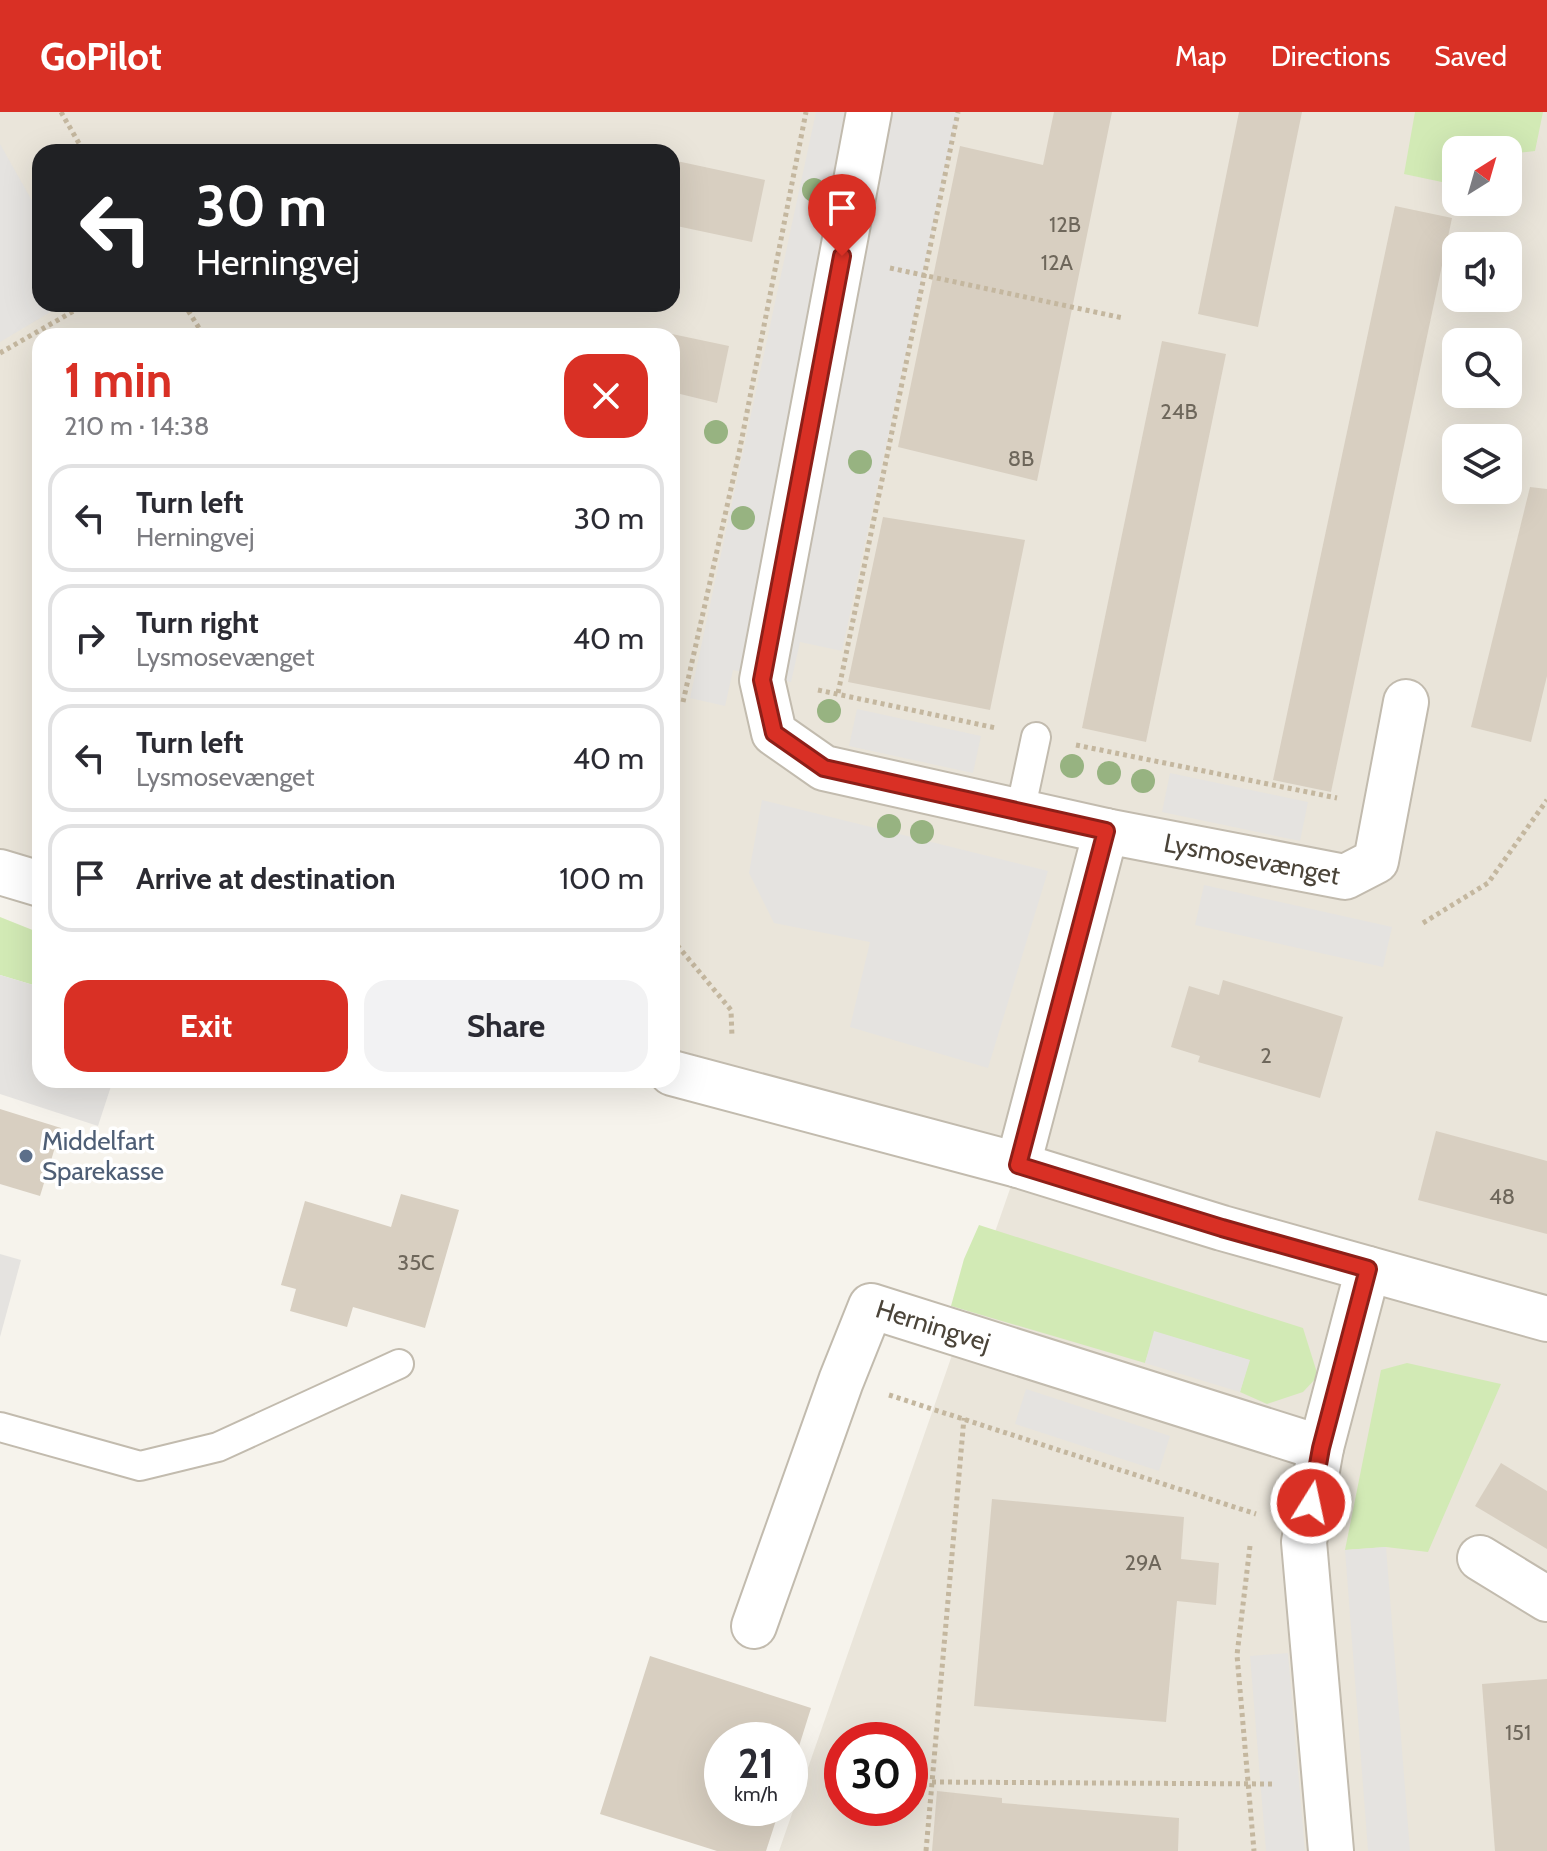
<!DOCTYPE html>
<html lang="en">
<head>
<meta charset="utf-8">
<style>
	body { margin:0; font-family:Cabin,sans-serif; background:#f2f2f3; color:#2b2b33; height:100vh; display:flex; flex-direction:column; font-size:30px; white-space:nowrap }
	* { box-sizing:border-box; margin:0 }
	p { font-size:26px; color:#7c7c81 }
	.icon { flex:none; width:44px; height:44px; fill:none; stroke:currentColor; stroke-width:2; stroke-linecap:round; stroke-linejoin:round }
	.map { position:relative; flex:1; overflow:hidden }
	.side { position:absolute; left:32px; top:216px; width:648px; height:760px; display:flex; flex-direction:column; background:#fff; border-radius:24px; box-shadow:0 8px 32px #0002 }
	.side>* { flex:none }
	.hud { position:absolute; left:32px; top:32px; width:648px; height:168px; border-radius:24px; box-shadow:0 8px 32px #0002; background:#202124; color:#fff; overflow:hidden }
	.needle { width:52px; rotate:37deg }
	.fabs { position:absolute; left:1442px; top:24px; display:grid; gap:16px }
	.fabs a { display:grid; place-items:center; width:80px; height:80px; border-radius:16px; background:#fff; box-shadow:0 8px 32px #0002; font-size:40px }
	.speed { position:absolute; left:704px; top:1610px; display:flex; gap:16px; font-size:40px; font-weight:700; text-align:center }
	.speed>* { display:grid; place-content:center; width:104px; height:104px; border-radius:50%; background:#fff; box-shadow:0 8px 32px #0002; line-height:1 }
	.speed small { font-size:20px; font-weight:400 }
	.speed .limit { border:12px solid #d22; background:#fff; color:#111 }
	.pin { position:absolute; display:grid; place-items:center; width:68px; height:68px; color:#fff; margin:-82px -34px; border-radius:50% 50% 50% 0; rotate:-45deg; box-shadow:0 0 8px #0007 }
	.pin .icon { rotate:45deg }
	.me { position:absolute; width:88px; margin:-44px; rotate:10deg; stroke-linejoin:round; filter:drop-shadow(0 0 6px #0008) }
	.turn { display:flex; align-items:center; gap:28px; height:168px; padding:0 32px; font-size:36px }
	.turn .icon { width:104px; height:104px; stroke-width:2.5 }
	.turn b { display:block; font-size:56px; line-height:68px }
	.round { display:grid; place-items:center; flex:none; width:84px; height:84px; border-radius:24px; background:#f2f2f3 }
	.headline { display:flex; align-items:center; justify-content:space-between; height:136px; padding:0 32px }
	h1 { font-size:48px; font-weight:800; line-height:60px; color:#d93025 }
	.cta { display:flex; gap:16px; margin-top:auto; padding:16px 32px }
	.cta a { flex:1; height:92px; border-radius:24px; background:#d93025; color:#fff; font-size:32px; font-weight:800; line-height:92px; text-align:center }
	.cta a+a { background:#f2f2f3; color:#2b2b33 }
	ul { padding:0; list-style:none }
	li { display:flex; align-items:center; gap:24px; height:108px; margin:0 16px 12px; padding:0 16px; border:4px solid #e1e1e2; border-radius:24px }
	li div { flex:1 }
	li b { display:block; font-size:30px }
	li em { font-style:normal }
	header { display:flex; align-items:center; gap:48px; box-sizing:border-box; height:112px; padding:0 40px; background:#d93025; color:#fff }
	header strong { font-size:38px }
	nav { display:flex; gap:44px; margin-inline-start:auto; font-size:28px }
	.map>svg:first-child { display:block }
	.residential { fill:#eae5da; fill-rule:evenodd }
	.green { fill:#d2eab5 }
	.parking { fill:#e5e3e0 }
	.building { fill:#d8cfc1 }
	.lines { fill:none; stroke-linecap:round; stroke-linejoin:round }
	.service-casing { stroke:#c2bbae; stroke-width:32 }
	.minor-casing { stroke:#c2bbae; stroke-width:48 }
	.tertiary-casing { stroke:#c2bbae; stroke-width:48 }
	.path { stroke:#c4b79f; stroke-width:5; stroke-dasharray:4 4; stroke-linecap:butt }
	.service { stroke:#fff; stroke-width:28 }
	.minor { stroke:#fff; stroke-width:44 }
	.tertiary { stroke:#fff; stroke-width:44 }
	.tree { fill:#97b381 }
	.route-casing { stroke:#8d1f18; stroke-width:20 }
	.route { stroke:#d93025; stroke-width:14 }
	.service-dot { fill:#5c6f8a; stroke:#fff; stroke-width:3 }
	.labels { text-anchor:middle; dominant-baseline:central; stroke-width:7; stroke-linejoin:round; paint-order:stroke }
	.number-label { font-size:22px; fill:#6e675b }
	.street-label { font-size:26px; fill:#4b4439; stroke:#fff }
	.service-label { font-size:26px; fill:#4e5e75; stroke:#fff; text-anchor:start }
</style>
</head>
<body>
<header>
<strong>GoPilot</strong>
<nav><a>Map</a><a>Directions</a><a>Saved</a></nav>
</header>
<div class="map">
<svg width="1547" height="1739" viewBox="0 0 1547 1739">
	<rect width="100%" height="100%" fill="#f6f3ec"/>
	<path class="residential" d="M 0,0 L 1547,0 L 1547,1739 L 779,1739 L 1018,1054 L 672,961 L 672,224 L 40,224 L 40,783 L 0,772 ZM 1456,38 L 1508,38 L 1508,90 L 1456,90 ZM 40,40 L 672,40 L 672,192 L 40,192 ZM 1456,134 L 1508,134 L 1508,186 L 1456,186 ZM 1456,230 L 1508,230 L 1508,282 L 1456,282 ZM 1456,326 L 1508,326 L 1508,378 L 1456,378 ZM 842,1628 L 910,1628 L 910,1696 L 842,1696 Z"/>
	<g class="green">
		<polygon points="1415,0 1543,0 1535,39 1508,42 1508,38 1456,38 1456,73 1404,62"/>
		<polygon points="0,805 40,821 40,875 0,863"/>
		<polygon points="979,1113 1303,1216 1318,1264 1303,1280 1267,1292 1240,1280 1249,1248 1155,1220 1145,1251 951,1194 964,1147"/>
		<polygon points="1407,1251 1501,1272 1428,1440 1386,1435 1345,1438 1381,1258"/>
	</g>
	<g class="parking">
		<polygon points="816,0 958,0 842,539 800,530 791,570 733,558 725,594 690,586"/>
		<polygon points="0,32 40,103 40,192 64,192 0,230"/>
		<polygon points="857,597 981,624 973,661 849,634"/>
		<polygon points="1170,661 1308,690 1300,729 1162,700"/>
		<polygon points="762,688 1048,759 988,956 850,915 870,830 774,811 749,761"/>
		<polygon points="1204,773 1392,815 1383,855 1195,813"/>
		<polygon points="0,863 40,875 40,968 113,968 98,1014 0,982"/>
		<polygon points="0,1142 21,1148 0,1225"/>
		<polygon points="1154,1219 1250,1248 1240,1280 1145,1251"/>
		<polygon points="1026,1277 1170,1324 1159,1359 1015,1312"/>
		<polygon points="1386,1435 1410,1739 1368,1739 1345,1438"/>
		<polygon points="1288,1541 1305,1739 1266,1739 1250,1544"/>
	</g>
	<g class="building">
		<polygon points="1054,0 1112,0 1037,369 898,335 960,34 1043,53"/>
		<polygon points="1239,0 1302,0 1258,215 1198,202"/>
		<polygon points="672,48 765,68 752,130 672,113"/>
		<polygon points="1395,94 1452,106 1331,680 1273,668"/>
		<polygon points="672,222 729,234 717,291 672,280"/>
		<polygon points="1162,229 1226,242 1146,630 1082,616"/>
		<polygon points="1530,375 1547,377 1547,564 1531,630 1471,615"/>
		<polygon points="883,405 1025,428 990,598 848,570"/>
		<polygon points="1223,868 1343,905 1320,986 1198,950 1200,944 1171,935 1189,874 1219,883"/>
		<polygon points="0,997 61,1016 40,1084 0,1072"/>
		<polygon points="1436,1019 1547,1049 1547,1122 1418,1088"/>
		<polygon points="401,1082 459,1098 425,1216 353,1195 347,1215 290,1199 296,1177 281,1173 305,1089 391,1115"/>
		<polygon points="1501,1351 1547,1379 1547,1437 1475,1394"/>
		<polygon points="992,1387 1184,1405 1181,1447 1219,1451 1216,1493 1177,1489 1166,1610 974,1594"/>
		<polygon points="650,1544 811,1596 790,1663 790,1628 722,1628 722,1696 780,1696 766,1739 717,1739 600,1702"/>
		<polygon points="1547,1567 1547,1739 1495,1739 1482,1572"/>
		<polygon points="937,1679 1002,1686 1002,1691 1179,1706 1178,1739 932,1739"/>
	</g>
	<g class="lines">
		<g class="service-casing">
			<g id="service">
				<polyline points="1020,700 1036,625"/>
				<polyline points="0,1315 140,1354 218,1335 399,1252"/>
			</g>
		</g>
		<g class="minor-casing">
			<g id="minor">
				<polyline points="869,0 762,568 774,621 824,656 1106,719"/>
				<path id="s1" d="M 1018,1053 L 1106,719 L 1345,765 L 1376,749 L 1406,590"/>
				<polyline points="1480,1446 1547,1487"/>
				<path id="s2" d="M 754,1514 L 841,1269 L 871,1194 L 1321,1336"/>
				<polyline points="1331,1739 1304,1430 1321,1336 1368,1157"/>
			</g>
		</g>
		<g class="tertiary-casing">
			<g id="tertiary">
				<polyline points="0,760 40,772"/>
				<polyline points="672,961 1018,1053 1222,1116 1547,1207"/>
			</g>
		</g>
		<g class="path">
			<polyline points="61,0 84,40"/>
			<polyline points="890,156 1123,206"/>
			<polyline points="184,192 204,224"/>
			<polyline points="0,241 86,192"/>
			<polyline points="818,578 996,616"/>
			<polyline points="838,581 958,0"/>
			<polyline points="683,590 739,341 806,0"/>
			<polyline points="1076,633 1337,686"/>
			<polyline points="1423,811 1488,771 1547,688"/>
			<polyline points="672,827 731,898 732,925"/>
			<polyline points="889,1283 1256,1402"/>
			<polyline points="1250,1434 1237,1543 1254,1739"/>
			<polyline points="932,1670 1275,1672"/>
			<polyline points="926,1739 964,1306"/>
		</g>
		<use href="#service" class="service"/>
		<use href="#minor" class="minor"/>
		<use href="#tertiary" class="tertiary"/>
	</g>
	<g class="tree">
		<circle cx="814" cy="78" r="12"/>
		<circle cx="716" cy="320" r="12"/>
		<circle cx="860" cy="350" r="12"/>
		<circle cx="743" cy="406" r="12"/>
		<circle cx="829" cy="599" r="12"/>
		<circle cx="1072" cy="654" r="12"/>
		<circle cx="1109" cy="661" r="12"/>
		<circle cx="1143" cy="669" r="12"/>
		<circle cx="889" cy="714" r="12"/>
		<circle cx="922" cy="720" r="12"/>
	</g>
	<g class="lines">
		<g class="route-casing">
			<polyline id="route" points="842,144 762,568 774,621 824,656 1106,719 1018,1053 1222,1116 1368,1157 1321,1336 1311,1391"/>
		</g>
		<use href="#route" class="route"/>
	</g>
	<circle class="service-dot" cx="26" cy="1044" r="8"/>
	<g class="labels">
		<g class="number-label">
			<text x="1065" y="112">12B</text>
			<text x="1057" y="150">12A</text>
			<text x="1179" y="299">24B</text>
			<text x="1021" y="346">8B</text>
			<text x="1266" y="943">2</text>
			<text x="1502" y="1084">48</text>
			<text x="416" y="1150">35C</text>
			<text x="1143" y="1450">29A</text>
			<text x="1518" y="1620">151</text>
		</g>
		<g class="street-label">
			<text stroke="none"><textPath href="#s1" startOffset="494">Lysmosevænget</textPath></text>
			<text stroke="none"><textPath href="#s2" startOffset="406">Herningvej</textPath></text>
		</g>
		<g class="service-label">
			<text x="42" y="1029">Middelfart<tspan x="42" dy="30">Sparekasse</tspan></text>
		</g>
	</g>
</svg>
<div class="fabs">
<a><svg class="needle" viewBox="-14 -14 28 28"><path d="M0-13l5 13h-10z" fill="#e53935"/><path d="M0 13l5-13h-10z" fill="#7c7c81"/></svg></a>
<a><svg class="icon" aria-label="sound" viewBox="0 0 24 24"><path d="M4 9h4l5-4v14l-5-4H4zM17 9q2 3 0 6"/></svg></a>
<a><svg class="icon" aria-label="search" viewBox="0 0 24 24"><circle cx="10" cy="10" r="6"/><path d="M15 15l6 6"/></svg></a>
<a><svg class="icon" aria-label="layers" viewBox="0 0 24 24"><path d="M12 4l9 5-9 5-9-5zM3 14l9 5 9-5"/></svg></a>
</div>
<div class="speed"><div>21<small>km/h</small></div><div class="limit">30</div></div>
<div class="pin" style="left:842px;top:144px;background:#d93025"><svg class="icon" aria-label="arrive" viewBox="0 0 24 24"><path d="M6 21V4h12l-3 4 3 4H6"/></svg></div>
<svg class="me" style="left:1311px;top:1391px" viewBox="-20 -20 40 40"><circle r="17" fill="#d93025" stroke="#fff" stroke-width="3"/><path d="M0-11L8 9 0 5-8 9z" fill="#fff"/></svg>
<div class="hud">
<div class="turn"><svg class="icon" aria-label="left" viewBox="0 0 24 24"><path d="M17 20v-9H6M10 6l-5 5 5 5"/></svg><div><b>30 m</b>Herningvej</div></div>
</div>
<section class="side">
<div class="headline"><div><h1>1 min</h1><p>210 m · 14:38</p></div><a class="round" style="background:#d93025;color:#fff"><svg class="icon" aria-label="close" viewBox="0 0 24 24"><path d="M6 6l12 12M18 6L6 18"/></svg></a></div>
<ul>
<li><svg class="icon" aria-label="left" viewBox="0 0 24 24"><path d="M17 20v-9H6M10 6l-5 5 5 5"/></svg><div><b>Turn left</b><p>Herningvej</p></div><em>30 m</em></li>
<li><svg class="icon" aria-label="right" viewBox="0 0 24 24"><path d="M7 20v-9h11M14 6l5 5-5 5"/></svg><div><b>Turn right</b><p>Lysmosevænget</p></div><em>40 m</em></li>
<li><svg class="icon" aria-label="left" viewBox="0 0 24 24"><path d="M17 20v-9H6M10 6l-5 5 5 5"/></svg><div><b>Turn left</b><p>Lysmosevænget</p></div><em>40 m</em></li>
<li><svg class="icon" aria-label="arrive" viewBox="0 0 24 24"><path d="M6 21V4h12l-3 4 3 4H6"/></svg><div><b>Arrive at destination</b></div><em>100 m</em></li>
</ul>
<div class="cta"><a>Exit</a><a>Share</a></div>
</section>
</div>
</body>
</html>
